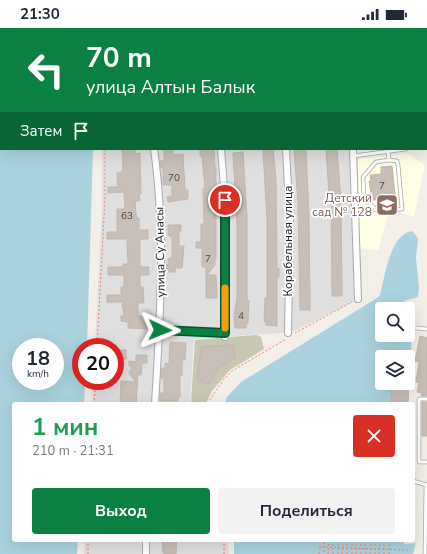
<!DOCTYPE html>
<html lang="ru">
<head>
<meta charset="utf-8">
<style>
	body { margin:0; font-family:"Nunito Sans",sans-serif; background:#f2f2f3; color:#1f2937; height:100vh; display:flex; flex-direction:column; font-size:15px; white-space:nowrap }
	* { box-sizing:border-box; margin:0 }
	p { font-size:13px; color:#747a83 }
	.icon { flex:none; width:22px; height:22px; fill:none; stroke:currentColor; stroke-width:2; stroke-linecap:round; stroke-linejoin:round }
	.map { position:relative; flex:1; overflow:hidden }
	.panel { position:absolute; left:12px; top:374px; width:403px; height:140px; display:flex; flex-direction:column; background:#fff; border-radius:4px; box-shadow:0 4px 16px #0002 }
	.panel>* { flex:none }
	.guide { position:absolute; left:0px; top:0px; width:427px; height:122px; box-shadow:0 4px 16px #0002; background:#0b8043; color:#fff; overflow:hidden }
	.controls { position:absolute; left:375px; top:274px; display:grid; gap:8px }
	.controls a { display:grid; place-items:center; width:40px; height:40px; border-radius:4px; background:#fff; box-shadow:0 4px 16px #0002; font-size:20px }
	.speed { position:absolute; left:12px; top:310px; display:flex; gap:8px; font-size:20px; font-weight:700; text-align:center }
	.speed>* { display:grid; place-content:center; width:52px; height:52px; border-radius:50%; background:#fff; box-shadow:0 4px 16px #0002; line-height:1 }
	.speed small { font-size:10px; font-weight:400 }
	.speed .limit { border:6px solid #d22; background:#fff; color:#111 }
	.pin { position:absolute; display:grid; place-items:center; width:34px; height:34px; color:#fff; margin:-17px; border:2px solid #fff; border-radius:50%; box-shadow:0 1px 4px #0007 }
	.me { position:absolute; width:44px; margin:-22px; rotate:92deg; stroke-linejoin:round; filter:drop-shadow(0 0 3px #0008) }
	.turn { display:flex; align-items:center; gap:14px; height:84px; padding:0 20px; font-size:18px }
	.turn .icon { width:52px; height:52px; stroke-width:2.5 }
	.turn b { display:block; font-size:28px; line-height:34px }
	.then { display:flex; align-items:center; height:38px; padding:0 20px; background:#0003; gap:8px; font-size:15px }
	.round { display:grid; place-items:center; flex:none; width:42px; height:42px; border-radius:4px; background:#f2f2f3 }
	.summary { display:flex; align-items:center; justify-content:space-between; height:68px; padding:0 20px }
	h1 { font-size:24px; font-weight:700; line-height:30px; color:#1e9e55 }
	.button { display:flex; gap:8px; margin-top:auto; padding:8px 20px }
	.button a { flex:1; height:46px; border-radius:4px; background:#0b8043; color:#fff; font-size:16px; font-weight:700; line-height:46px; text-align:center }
	.button a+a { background:#f2f2f3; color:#1f2937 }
	.status { display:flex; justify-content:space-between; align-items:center; height:28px; padding:0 20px; background:#fff; direction:ltr }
	.status svg { height:11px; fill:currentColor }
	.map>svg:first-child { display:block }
	.residential { fill:#e0dfdf }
	.education { fill:#ffffe5 }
	.construction { fill:#c7c7b4 }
	.water { fill:#aad3df; fill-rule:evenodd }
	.building { fill:#c7bfb8; stroke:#c4b6ab }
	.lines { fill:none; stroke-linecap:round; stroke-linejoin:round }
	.lane-casing { stroke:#a9a9a9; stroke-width:4.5 }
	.street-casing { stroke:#a9a9a9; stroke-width:8 }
	.path { stroke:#fa8072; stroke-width:1; stroke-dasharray:2 2; stroke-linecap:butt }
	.lane { stroke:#fff; stroke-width:3 }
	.street { stroke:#fff; stroke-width:6 }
	.route-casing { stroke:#07532c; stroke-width:10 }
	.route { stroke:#0b8043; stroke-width:7 }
	.slow { stroke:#f59e0b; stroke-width:7 }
	.labels { text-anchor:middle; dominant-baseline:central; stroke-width:3.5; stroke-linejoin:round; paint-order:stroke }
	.number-label { font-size:10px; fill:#4b4948 }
	.education-label { font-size:12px; fill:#785e54; stroke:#fff; text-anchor:end }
	.street-label { font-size:12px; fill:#222; stroke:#fff }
</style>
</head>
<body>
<div class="status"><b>21:30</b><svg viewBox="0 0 49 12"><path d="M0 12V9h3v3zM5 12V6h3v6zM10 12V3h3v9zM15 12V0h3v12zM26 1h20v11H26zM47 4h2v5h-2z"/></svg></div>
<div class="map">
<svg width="427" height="526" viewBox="0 0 427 526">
	<rect width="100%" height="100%" fill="#f2efe9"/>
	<g class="residential">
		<rect x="102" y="0" width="234" height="1"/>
		<polygon points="102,121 351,121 355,273 292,304 194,311 190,376 92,376 93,353 115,353 115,319 95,319 102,180"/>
		<polygon points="85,512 227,512 229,526 84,526"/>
	</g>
	<polygon class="education" points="408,126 425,137 414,189 398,184 388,187 378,222 360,220 357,133 360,131"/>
	<polygon class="construction" points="257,307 261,309 264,321 230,342 212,363 206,375 191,375 195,312"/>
	<g class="water">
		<path d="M 0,0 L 93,0 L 1,1 L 1,121 L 93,121 L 87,319 L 81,319 L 81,353 L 85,353 L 84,376 L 14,376 L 14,512 L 78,512 L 77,526 L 0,526 ZM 21,319 L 55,319 L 55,353 L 21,353 Z"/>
		<path d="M 412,203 L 418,210 L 416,230 L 419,259 L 418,269 L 404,273 L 403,281 L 382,281 L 382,307 L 408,307 L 408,291 L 410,294 L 413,348 L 408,349 L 408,329 L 382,329 L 382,355 L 398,355 L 393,359 L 392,376 L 225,376 L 227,369 L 241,354 L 377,270 L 380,267 C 385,248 390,206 412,203 Z"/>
		<polygon points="234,512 403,512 404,516 416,515 413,526 234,526"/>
	</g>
	<g class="building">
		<polygon points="122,121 135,121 135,126 140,125 140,129 141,166 139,166 140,173 135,173 136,186 137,190 139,190 139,202 148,202 148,211 140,211 140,239 149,239 149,247 140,247 140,259 143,259 144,275 138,275 138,288 147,289 146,301 128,300 128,294 121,293 121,288 124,288 122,274 107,274 107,267 121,267 121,259 124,259 124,247 108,247 108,239 123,239 123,236 128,236 127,211 107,211 107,204 117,204 117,181 125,181 124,164 108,165 108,159 118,159 117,145 122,144 123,141"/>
		<polygon points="164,121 173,121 173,127 183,126 185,162 188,162 188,171 168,174 167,169 172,168 172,157 163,157 163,140 161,140 160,133 164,133"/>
		<polygon points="200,121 214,121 215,140 216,139 216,230 215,230 215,237 207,247 216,247 217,270 206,270 206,239 202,239 202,220 196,220 196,214 201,214 201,196 204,196 203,160 205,160 202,128 200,128"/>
		<polygon points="273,121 276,151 277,240 279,240 279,249 277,249 277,298 266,297 266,293 264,293 265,270 267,270 267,192 263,122"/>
		<polygon points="294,121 306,121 309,188 310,282 300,282 298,175"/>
		<polygon points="326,121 337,122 341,172 342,268 332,268 331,167 329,167"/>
		<polygon points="243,124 247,188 247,272 249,272 248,295 246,295 246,300 235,300 234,289 237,268 237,195 233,125"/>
		<polygon points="392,138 396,176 386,176 385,171 372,172 369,153 371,153 370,147 381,146 381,139"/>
		<polygon points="168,197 181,197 181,203 179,203 179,218 184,218 182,240 175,240 175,244 165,244 165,237 168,237 168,231 172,230 172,209 168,207"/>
		<polygon points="420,308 427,310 427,368 421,368 422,365 417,364 419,354 416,354 419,334 415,333"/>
		<polygon points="170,314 186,315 185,332 182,332 182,347 180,347 180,369 178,369 178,373 160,373 160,365 164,365 164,350 161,350 162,342 162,340 165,340 165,335 169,336"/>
		<polygon points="233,317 236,329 219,339 209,356 197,352 201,319"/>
		<rect x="115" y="322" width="11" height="9"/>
		<polygon points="136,327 147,327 147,335 142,335 141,347 138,347 136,376 120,376 121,353 136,354 129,345 132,340 129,337 129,333 136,334"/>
		<polygon points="401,355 409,355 408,376 395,376 396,374 391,374 392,356 401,357"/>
		<rect x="422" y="374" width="5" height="34"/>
		<polygon points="162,512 177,512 176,526 163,525"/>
	</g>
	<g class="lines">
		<g class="lane-casing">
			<g id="lane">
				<polyline points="379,0 379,1"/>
				<polyline points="403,0 403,1"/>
				<polyline points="426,65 427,65"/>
				<polyline points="353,128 406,121"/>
				<polyline points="355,170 364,171 379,184 402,181 398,137 397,133 389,132 388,123"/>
				<polyline points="364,171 363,149 376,134 389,132"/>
				<polyline points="416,300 427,301"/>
				<polyline points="160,302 225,305"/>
				<polyline points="427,371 419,371 419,434 427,434"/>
				<polyline points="413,453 427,457"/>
				<polyline points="425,526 426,457"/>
			</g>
		</g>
		<g class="street-casing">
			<g id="street">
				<polyline points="136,0 136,1"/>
				<polyline points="207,0 207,1"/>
				<polyline points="273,0 274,1"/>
				<polyline points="344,0 344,1"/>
				<path d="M 154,121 C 166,204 160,293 155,376"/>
				<polyline points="221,121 226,185 225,309"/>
				<polyline points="286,121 290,196 288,305"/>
				<polyline points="353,121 358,271"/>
				<polyline points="146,526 146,512"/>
			</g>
		</g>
		<g class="path">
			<polyline points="105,0 105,1"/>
			<polyline points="295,305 352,274"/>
			<polyline points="97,319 105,171 105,121"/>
			<polyline points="94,376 96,353"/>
			<polyline points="209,376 209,373 224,351 232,343 286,311"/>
			<polyline points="320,513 320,519 408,522"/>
			<polyline points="324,514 324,526"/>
			<polyline points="365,516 366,526"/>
			<polyline points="384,516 384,526"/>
			<polyline points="88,526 88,512"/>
			<polyline points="224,526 224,512"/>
			<polyline points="319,526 320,520"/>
			<polyline points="328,526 329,514"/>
			<polyline points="333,526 333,514"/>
			<polyline points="338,526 338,514"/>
			<polyline points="342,526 343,515"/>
			<polyline points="347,526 347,515"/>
			<polyline points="352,526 352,515"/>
			<polyline points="356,526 356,515"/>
			<polyline points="361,526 361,515"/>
			<polyline points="370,526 371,516"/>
			<polyline points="375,526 375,516"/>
			<polyline points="379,526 380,516"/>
			<polyline points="389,526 390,515"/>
		</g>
		<use href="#lane" class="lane"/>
		<use href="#street" class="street"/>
	</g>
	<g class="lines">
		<g class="route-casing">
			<polyline id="route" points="160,302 225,305 225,172"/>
		</g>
		<use href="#route" class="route"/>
		<polyline class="slow" points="225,300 225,260"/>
	</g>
	<defs>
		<g id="school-square" transform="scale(1.15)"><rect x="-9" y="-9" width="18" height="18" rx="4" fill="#8d6e63" stroke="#fff"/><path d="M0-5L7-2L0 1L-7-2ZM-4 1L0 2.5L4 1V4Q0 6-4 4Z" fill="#fff"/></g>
	</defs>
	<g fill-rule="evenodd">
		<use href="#school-square" x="387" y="177"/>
	</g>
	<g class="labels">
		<g class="number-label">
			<text x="174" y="150">70</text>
			<text x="382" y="158">7</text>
			<text x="127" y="188">63</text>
			<text x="208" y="231">7</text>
			<text x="241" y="288">4</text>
		</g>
		<g class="education-label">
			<text x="372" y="170">Детский<tspan x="372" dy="14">сад № 128</tspan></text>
		</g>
		<g class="street-label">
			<text transform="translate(288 213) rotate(-90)">Корабельная улица</text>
			<text transform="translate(160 224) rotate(-91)">улица Су Анасы</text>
		</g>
	</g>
</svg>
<div class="controls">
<a><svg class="icon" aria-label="search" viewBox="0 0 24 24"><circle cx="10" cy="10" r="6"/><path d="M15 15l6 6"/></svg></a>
<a><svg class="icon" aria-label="layers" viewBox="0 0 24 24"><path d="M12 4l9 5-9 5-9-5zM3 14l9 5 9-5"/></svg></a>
</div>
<div class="speed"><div>18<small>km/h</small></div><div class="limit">20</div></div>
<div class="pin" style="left:225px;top:172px;background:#d93025"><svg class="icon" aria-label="arrive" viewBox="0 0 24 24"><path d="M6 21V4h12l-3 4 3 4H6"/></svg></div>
<svg class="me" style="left:160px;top:302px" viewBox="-20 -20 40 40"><path d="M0-17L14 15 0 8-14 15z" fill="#0b8043" stroke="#fff" stroke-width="4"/></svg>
<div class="guide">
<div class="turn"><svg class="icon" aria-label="left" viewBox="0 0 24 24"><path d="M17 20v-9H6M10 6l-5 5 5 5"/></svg><div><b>70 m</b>улица Алтын Балык</div></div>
<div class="then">Затем<svg class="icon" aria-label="arrive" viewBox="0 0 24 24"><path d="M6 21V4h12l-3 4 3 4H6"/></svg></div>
</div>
<section class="panel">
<div class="summary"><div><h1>1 мин</h1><p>210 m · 21:31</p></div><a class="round" style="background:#d93025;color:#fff"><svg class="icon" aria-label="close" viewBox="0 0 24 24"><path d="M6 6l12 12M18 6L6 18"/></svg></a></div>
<div class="button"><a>Выход</a><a>Поделиться</a></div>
</section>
</div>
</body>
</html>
